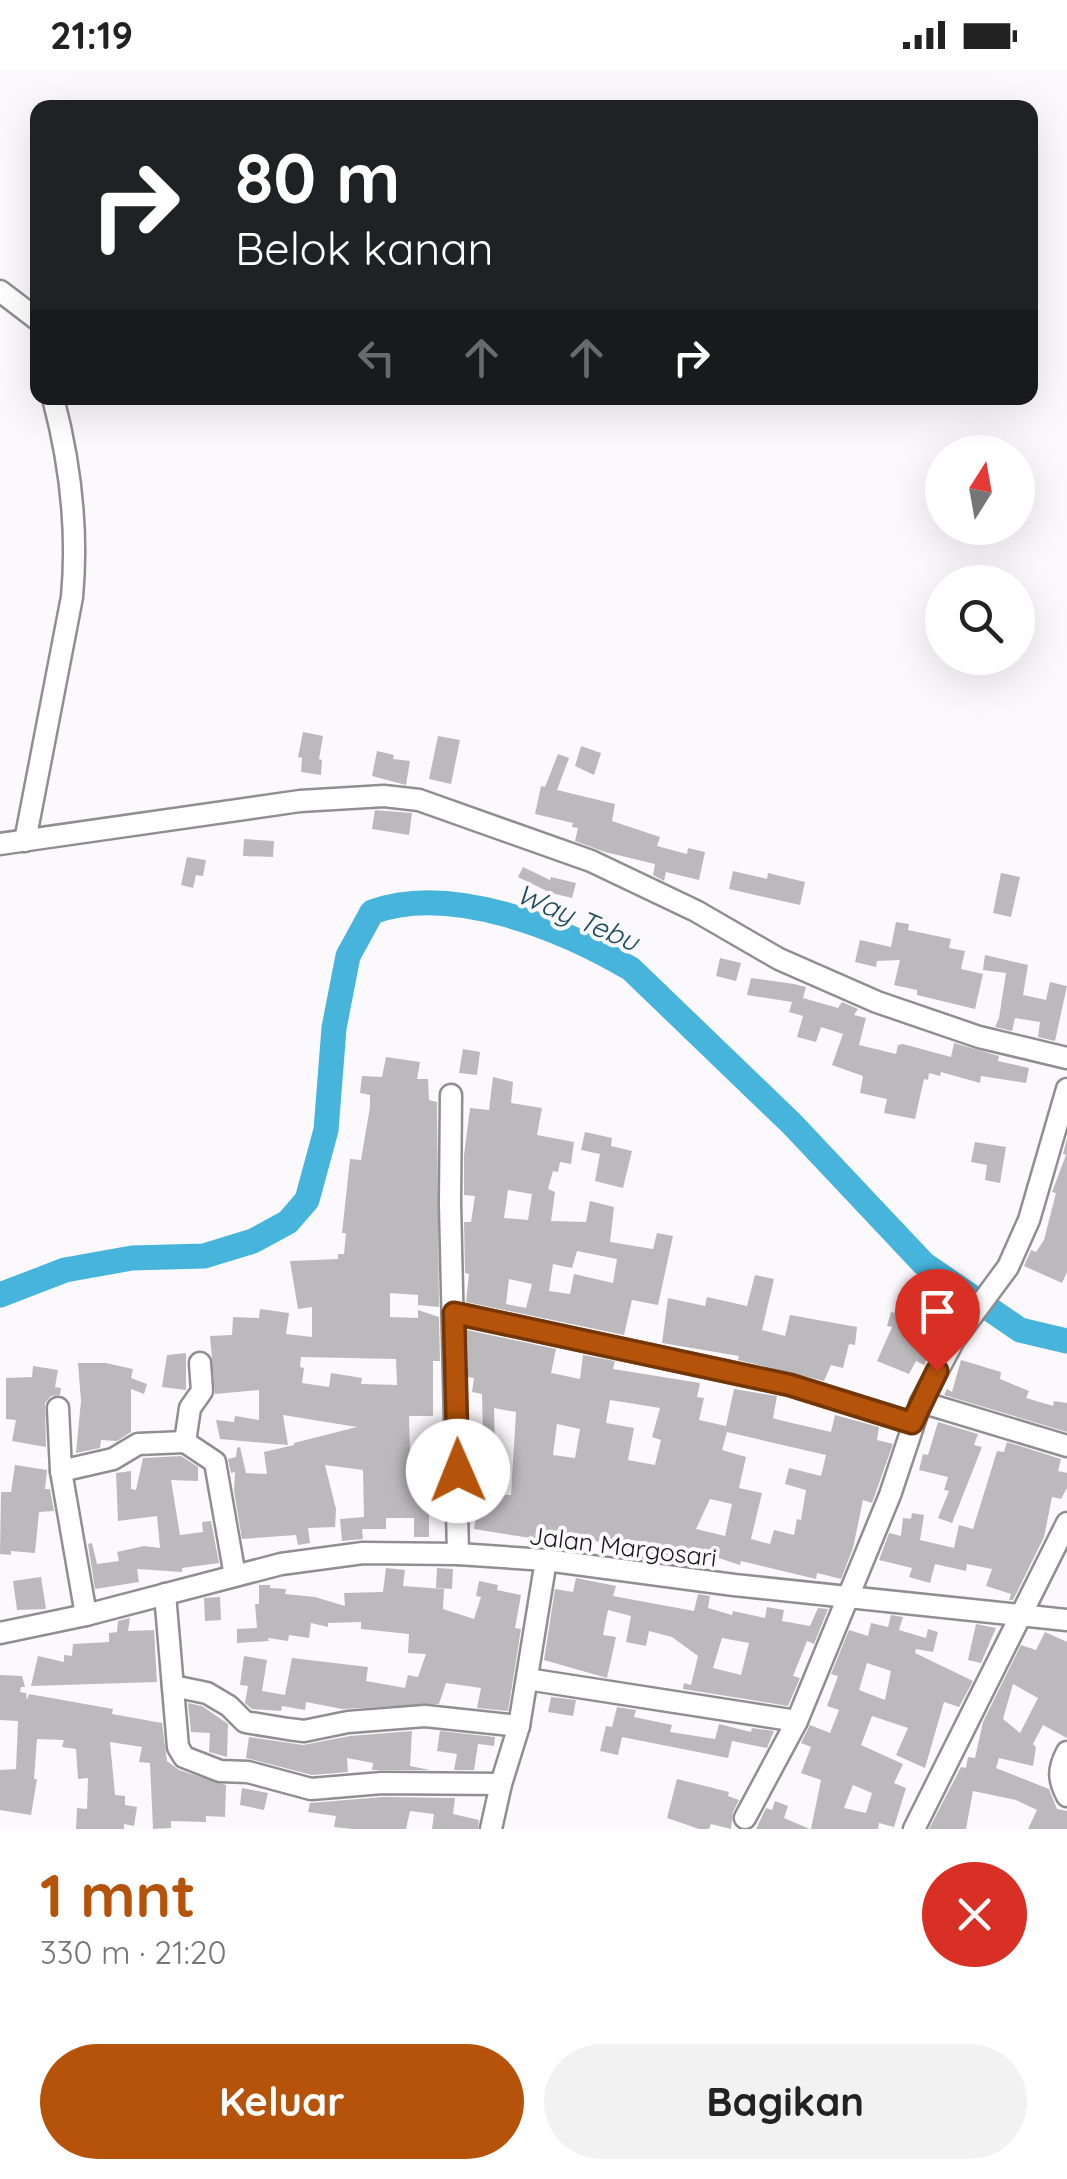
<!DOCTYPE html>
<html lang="id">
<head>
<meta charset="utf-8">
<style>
	body { margin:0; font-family:Quicksand,sans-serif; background:#f2f2f2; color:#222; height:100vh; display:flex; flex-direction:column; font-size:38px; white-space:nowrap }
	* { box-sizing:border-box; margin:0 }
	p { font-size:32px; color:#767676 }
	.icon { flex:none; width:55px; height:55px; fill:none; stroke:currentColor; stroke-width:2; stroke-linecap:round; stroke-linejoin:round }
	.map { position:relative; height:1759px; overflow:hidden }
	.side { display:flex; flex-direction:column; background:#fff; flex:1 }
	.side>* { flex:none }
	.top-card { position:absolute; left:30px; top:30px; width:1008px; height:305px; border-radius:20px; box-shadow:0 10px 40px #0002; background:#202124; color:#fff; overflow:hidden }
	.needle { width:65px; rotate:11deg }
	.fabs { position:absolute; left:925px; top:365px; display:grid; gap:20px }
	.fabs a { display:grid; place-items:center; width:110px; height:110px; border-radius:50%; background:#fff; box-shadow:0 10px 40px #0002; font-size:50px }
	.pin { position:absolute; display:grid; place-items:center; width:85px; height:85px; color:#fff; margin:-102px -42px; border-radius:50% 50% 50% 0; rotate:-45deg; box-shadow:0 0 10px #0007 }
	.pin .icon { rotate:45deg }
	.me { position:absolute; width:110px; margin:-55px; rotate:359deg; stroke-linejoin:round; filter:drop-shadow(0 0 8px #0008) }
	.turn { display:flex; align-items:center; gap:35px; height:210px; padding:0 40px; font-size:45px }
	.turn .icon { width:130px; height:130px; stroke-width:2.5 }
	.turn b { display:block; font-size:70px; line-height:85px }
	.lanes { display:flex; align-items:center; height:95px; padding:0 40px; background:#0003; justify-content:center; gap:50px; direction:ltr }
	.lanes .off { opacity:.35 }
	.round { display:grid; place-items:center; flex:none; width:105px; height:105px; border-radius:52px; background:#f2f2f2 }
	.head { display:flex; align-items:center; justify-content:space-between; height:170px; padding:0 40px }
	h1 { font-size:60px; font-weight:700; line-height:75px; color:#b45309 }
	.action { display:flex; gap:20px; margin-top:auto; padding:20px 40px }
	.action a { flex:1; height:115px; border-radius:60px; background:#b45309; color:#fff; font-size:40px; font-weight:700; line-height:115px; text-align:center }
	.action a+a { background:#f2f2f2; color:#222 }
	.status { display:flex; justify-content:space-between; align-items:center; height:70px; padding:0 50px; background:#fff; direction:ltr }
	.status svg { height:28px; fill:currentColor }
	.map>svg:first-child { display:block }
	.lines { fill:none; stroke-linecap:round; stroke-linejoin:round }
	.river { stroke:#47b4db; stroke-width:25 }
	.building { fill:#bbb9bc; fill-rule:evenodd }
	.minor-casing { stroke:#8f8e90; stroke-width:25 }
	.minor { stroke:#fff; stroke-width:20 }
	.route-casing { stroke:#753606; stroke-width:25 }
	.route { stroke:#b45309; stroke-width:18 }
	.labels { text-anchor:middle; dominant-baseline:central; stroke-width:8; stroke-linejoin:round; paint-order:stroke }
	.street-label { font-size:25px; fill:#171617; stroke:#fbf9fc }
	.water-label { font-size:28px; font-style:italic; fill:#1c4a5a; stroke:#fbf9fc }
</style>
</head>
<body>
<div class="status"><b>21:19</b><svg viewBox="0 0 49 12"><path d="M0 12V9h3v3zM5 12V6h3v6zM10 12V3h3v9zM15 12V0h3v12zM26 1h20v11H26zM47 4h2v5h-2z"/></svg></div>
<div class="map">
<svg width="1067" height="1759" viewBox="0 0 1067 1759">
	<rect width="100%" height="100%" fill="#fbf9fc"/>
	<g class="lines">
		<path class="river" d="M 0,1225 L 65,1200 L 132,1188 L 204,1186 L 253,1171 L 288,1152 L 307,1130 L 326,1060 L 334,958 L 348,886 L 372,842 C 450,813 562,858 631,899 L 792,1054 L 924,1194 L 1020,1260 L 1067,1271"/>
	</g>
	<g class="building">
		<polygon points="303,662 323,666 319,689 322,690 321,705 301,702 302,688 298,687"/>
		<polygon points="438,666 460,670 451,714 429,709"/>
		<polygon points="581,676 601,683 594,705 575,696"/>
		<polygon points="377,681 394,685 393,689 410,691 406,715 372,706"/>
		<polygon points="558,684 569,688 557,720 615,734 612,751 660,767 657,776 687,784 688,778 705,782 699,810 666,802 664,811 653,805 655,794 605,782 575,771 578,758 572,757 573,753 535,744 541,716 545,717"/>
		<polygon points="375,740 412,743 409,765 372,759"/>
		<polygon points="244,769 274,771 273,787 243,786"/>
		<polygon points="187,787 206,790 203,806 196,805 193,818 181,815"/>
		<polygon points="523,797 550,810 551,807 576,813 572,828 551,823 518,807"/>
		<polygon points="733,801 767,809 768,803 805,812 800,835 729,819"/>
		<polygon points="1001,803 1020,807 1011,847 993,843"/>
		<polygon points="896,852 909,854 908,860 951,869 949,878 965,881 961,899 983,904 975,939 917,925 917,920 894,915 900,890 877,891 876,897 855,892 860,870 891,877"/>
		<polygon points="985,885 1028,895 1023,925 1046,930 1050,912 1067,916 1055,971 1038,967 1040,952 1015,948 1012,961 995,957 999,948 1006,903 983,900"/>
		<polygon points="720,888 741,893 736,911 716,906"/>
		<polygon points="751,908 794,914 806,917 803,928 838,938 842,932 858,939 854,945 866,948 859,975 896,984 898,975 903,974 951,987 954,973 999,986 998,991 1029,998 1026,1013 981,1006 980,1013 941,1002 940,1006 929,1003 928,1010 924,1009 915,1049 884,1043 887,1029 860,1023 863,1006 832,995 843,964 821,957 816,972 797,967 803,946 789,942 792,932 747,925"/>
		<polygon points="463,979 480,982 477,1005 459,1003"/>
		<path d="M 386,987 L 420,992 L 417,1009 L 428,1009 L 429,1030 L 437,1032 L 439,1237 L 418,1235 L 418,1225 L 390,1223 L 390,1247 L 418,1248 L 418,1240 L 439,1247 L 440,1291 L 433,1291 L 433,1346 L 409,1346 L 410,1385 L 442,1382 L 443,1443 L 429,1444 L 429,1467 L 414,1467 L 414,1448 L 386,1448 L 386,1459 L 362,1459 L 363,1469 L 342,1471 L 340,1449 L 364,1447 L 363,1400 L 325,1395 L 336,1439 L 335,1457 L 308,1458 L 310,1473 L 298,1475 L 296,1465 L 242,1469 L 234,1421 L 235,1402 L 231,1403 L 228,1389 L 236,1387 L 237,1378 L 240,1377 L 246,1403 L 267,1404 L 264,1382 L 294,1375 L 294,1373 L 357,1357 L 283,1345 L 288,1375 L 220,1369 L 216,1350 L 234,1352 L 235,1346 L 259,1350 L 259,1320 L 215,1324 L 210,1266 L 232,1265 L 233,1247 L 259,1248 L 260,1239 L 289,1243 L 286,1264 L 312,1267 L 312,1237 L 298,1239 L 290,1191 L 338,1189 L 338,1184 L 344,1184 L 346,1163 L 342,1163 L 350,1089 L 361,1090 L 370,1037 L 370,1025 L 360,1023 L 362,1006 L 382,1007 ZM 301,1287 L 396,1289 L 397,1315 L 361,1314 L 362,1308 L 331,1303 L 329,1317 L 302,1313 L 304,1298 L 300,1297 Z"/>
		<path d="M 493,1007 L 513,1012 L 511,1033 L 542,1038 L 537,1065 L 574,1072 L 571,1094 L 560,1092 L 558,1102 L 553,1101 L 548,1119 L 555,1122 L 551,1151 L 586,1152 L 590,1131 L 614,1137 L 610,1172 L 653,1179 L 657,1163 L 673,1166 L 658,1235 L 632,1230 L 624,1265 L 466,1232 L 469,1204 L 465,1203 L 464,1152 L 471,1152 L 475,1126 L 464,1125 L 464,1085 L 470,1038 L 489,1040 ZM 508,1120 L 532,1124 L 528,1150 L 504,1148 ZM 577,1181 L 617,1189 L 613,1213 L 574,1204 L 570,1224 L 549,1221 L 553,1194 L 572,1198 ZM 509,1209 L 532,1214 L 526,1238 L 506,1234 Z"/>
		<polygon points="585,1062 612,1068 611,1076 632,1081 623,1118 595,1111 600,1084 581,1080"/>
		<polygon points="1067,1068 1067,1202 1062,1213 1024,1196 1031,1180 1036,1182 1044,1170 1056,1123 1052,1122 1066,1085 1063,1084"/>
		<polygon points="975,1072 1006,1077 1000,1113 985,1110 987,1095 971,1092"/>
		<polygon points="755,1205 774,1209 762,1260 785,1266 790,1245 857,1257 855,1275 849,1274 843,1298 831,1295 824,1311 738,1290 739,1286 662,1273 668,1228 705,1236 707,1227 747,1236"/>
		<polygon points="891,1242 919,1248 914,1270 932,1278 924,1295 916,1291 909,1304 877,1291 892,1257 887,1256"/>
		<path d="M 467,1260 L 556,1279 L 551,1303 L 580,1309 L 583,1285 L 615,1291 L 613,1299 L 700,1313 L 697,1327 L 704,1328 L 699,1350 L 726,1356 L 734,1319 L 777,1326 L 773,1348 L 779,1350 L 831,1362 L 835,1345 L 879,1357 L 877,1370 L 893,1374 L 872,1433 L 863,1430 L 853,1478 L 841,1509 L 817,1503 L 816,1509 L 741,1491 L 740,1495 L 694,1480 L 691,1492 L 656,1485 L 655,1491 L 617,1486 L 619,1475 L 589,1470 L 587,1482 L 572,1480 L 574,1466 L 550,1462 L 549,1471 L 474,1459 L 483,1405 L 474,1404 L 477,1384 L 472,1384 L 472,1367 L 483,1367 L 482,1324 L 472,1322 L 474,1308 L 468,1307 ZM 610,1330 L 660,1338 L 652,1367 L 661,1370 L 655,1395 L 628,1390 L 634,1358 L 606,1353 ZM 494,1338 L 516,1342 L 511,1425 L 496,1425 ZM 557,1354 L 580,1359 L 575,1388 L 553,1385 ZM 727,1362 L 826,1385 L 821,1406 L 789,1398 L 785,1414 L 806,1420 L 801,1450 L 797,1449 L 794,1465 L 774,1460 L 770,1474 L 751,1469 L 762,1423 L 739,1418 L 746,1387 L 722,1380 ZM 710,1429 L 732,1434 L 725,1466 L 696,1459 Z"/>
		<polygon points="186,1283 186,1320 162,1317 167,1285"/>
		<polygon points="961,1290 1001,1302 1000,1309 1029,1321 1026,1328 1053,1336 1054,1331 1067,1333 1067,1362 944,1325 947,1319 952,1322"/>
		<polygon points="78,1293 106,1293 133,1299 131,1308 147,1314 144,1324 131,1319 131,1362 117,1371 101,1370 100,1378 76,1383 81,1331"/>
		<polygon points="33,1296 58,1300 55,1317 61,1318 60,1325 51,1326 45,1333 46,1377 12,1371 16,1350 6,1349 6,1308 32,1307"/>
		<polygon points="938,1352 978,1364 974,1375 982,1377 952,1453 938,1448 949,1421 944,1420 948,1407 919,1400 923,1384 928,1385"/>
		<polygon points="1007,1372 1061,1389 1058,1401 1067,1403 1067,1418 1061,1429 1052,1427 1044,1467 1013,1530 1009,1530 1011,1524 986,1516 992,1499 967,1494 966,1501 935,1494 930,1513 909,1507 912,1498 879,1490 889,1463 901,1466 903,1448 911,1449 912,1443 924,1445 920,1470 954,1478 959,1455 973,1459 997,1381 1004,1382"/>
		<polygon points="181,1386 198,1397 198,1411 171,1410 180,1465 203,1462 202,1452 211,1451 219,1493 182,1498 182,1502 137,1499 139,1512 95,1519 88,1474 92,1473 97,1494 119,1491 117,1482 144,1476 160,1478 157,1446 118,1451 116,1403 131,1401 131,1419 136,1420 143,1388"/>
		<polygon points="15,1395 47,1400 45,1419 50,1419 54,1441 39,1442 35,1483 11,1481 11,1485 0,1484 1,1422 11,1422"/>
		<polygon points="386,1498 405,1500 403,1516 444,1519 443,1539 474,1549 481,1527 476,1526 479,1511 498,1515 497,1520 521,1525 515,1558 521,1559 508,1641 477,1638 481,1618 446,1613 439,1634 342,1639 306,1632 305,1640 282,1636 281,1641 252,1639 245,1633 248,1616 240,1615 244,1586 267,1590 262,1621 285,1625 292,1588 368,1597 366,1611 405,1618 408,1605 418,1607 426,1584 408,1583 409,1564 361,1559 361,1552 328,1553 328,1557 311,1553 309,1568 289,1565 288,1571 268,1568 269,1571 237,1573 237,1559 257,1558 255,1534 259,1534 259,1515 270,1515 270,1518 286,1519 285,1524 315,1527 345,1536 344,1523 383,1522"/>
		<polygon points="437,1498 453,1499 452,1519 436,1518"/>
		<polygon points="41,1507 46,1539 17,1540 13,1511"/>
		<path d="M 576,1508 L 616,1516 L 613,1526 L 694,1541 L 698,1524 L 710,1526 L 708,1538 L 732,1545 L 733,1541 L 765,1548 L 767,1537 L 784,1540 L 782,1551 L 810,1556 L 818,1538 L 828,1539 L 814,1574 L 807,1571 L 793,1606 L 800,1608 L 788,1636 L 683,1619 L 684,1613 L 691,1615 L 698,1586 L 672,1567 L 649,1561 L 646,1576 L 626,1572 L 631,1546 L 608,1540 L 603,1565 L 616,1567 L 607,1608 L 544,1590 L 555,1519 L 573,1522 ZM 722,1568 L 749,1573 L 741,1605 L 713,1598 Z"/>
		<polygon points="220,1527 221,1550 205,1551 204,1528"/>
		<path d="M 891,1545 L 903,1547 L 899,1560 L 926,1568 L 928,1559 L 938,1562 L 933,1582 L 916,1579 L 915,1583 L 973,1611 L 959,1637 L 944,1632 L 925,1698 L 896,1685 L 908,1658 L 872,1646 L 861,1675 L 903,1694 L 894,1713 L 906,1718 L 894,1757 L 879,1753 L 878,1759 L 811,1759 L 821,1710 L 801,1703 L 811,1677 L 801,1673 L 810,1655 L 830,1663 L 839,1640 L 827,1636 L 838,1606 L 831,1604 L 849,1560 L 868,1566 L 871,1553 L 888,1557 ZM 867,1593 L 891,1601 L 885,1630 L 859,1620 ZM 853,1715 L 872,1723 L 866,1743 L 844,1738 Z"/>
		<polygon points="130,1548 128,1561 154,1560 157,1612 31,1616 38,1586 64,1592 64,1585 72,1586 73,1574 109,1572 109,1563 117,1562 118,1551"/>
		<polygon points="976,1554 996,1558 981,1593 968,1590"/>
		<path d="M 1045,1562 L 1067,1572 L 1067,1668 L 1043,1655 L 1033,1674 L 1036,1677 L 1033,1696 L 999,1688 L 996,1698 L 1049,1719 L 1057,1739 L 1067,1741 L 1067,1759 L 1028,1759 L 1037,1740 L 1016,1730 L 973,1721 L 966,1759 L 929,1759 L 961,1697 L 966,1698 L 968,1687 L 975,1688 L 983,1652 L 1021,1575 L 1036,1580 ZM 1013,1614 L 1038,1628 L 1020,1663 L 1003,1649 Z"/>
		<polygon points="0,1605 22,1606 25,1617 21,1617 20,1622 26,1623 27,1630 29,1624 113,1639 112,1644 162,1653 167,1691 179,1700 226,1715 225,1747 206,1746 206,1752 171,1751 171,1758 153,1759 150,1693 139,1692 142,1677 110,1672 115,1725 125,1726 125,1735 137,1737 134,1756 124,1754 124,1759 76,1759 77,1738 87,1739 88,1708 78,1709 76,1679 62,1677 64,1670 37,1669 34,1709 37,1709 31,1745 0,1740 0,1700 16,1699 18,1651 0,1650"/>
		<polygon points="551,1627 576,1630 573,1646 548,1642"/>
		<polygon points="188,1633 202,1636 228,1654 227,1687 209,1682 210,1663 191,1662"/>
		<polygon points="617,1637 636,1640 634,1647 672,1655 670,1662 715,1669 719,1654 751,1662 752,1658 774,1661 767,1678 732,1671 728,1688 622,1667 618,1685 600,1681 606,1656 612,1657"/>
		<polygon points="412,1661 410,1696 430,1700 372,1700 373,1693 347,1688 348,1702 312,1705 246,1688 249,1667 303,1675 350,1666"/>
		<polygon points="440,1661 495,1667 494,1676 478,1674 474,1700 454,1700 457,1684 437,1681"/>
		<polygon points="677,1709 729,1722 728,1726 739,1730 733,1742 731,1759 711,1754 709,1759 699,1759 667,1748"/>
		<polygon points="242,1718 268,1723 264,1740 240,1735"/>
		<polygon points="383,1727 455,1728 453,1744 479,1750 478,1759 432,1759 434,1744 410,1741 406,1759 352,1759 334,1757 336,1746 308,1742 310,1733"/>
		<polygon points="775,1731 788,1736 784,1748 810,1759 756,1759 766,1738 772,1740"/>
	</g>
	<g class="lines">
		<g class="minor-casing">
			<g id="minor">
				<polyline points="0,221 38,250"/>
				<path d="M 25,771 L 72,527 C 78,462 70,392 53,328"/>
				<polyline points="0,774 300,731 384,726 419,730 591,791 696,841 779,889 877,932 979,967 1067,988"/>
				<polyline points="451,1025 450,1133 458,1484"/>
				<polyline points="454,1243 790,1315 912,1353"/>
				<polyline points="921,1332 1067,1376"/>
				<polyline points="58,1338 61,1401"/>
				<polyline points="185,1372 190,1338 202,1321 200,1293"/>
				<polyline points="165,1524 178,1677 184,1687 220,1701 248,1702 311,1719 382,1713 501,1714"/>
				<polyline points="86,1545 61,1401 113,1389 138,1374 185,1372 215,1392 235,1506"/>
				<polyline points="0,1563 86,1545 281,1494 363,1483 458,1484 546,1490 734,1515 1067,1550"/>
				<polyline points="527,1609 797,1651"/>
				<polyline points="173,1616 207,1623 229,1636 245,1652 288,1659 304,1661 348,1652 425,1646 519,1656"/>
				<path d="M 1067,1682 C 1058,1699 1058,1709 1067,1726"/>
				<polyline points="745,1748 797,1651 890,1425 921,1332 954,1270 1008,1197 1029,1150 1067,1019"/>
				<polyline points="491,1759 501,1714 519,1656 546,1490"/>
				<polyline points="914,1759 1067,1453"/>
			</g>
		</g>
		<use href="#minor" class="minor"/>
	</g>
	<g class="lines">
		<g class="route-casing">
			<polyline id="route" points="458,1401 454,1243 790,1315 912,1353 937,1301"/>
		</g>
		<use href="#route" class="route"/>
	</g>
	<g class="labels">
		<g class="street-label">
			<text transform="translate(623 1476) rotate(7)">Jalan Margosari</text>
		</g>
		<g class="water-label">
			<text transform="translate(578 847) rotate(23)">Way Tebu</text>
		</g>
	</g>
</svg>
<div class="fabs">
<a><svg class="needle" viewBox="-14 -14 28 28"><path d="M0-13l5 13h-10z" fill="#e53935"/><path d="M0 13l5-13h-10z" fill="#767676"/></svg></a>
<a><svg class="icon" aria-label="search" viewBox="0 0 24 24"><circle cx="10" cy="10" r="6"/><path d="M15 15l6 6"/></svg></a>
</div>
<div class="pin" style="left:937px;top:1301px;background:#d93025"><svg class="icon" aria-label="arrive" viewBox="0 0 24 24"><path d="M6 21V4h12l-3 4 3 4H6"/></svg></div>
<svg class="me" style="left:458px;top:1401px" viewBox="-20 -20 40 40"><circle r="19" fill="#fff"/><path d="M0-13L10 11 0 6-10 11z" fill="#b45309"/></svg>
<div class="top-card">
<div class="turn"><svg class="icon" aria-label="right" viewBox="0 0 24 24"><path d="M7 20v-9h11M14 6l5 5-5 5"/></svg><div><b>80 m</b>Belok kanan</div></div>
<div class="lanes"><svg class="icon off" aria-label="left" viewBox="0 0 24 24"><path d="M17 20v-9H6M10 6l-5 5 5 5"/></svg><svg class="icon off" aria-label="ahead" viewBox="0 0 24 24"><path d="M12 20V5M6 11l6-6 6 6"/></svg><svg class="icon off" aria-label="ahead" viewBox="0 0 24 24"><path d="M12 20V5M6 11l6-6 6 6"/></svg><svg class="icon" aria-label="right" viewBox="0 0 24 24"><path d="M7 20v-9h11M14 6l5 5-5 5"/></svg></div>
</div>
</div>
<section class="side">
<div class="head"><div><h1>1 mnt</h1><p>330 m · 21:20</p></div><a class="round" style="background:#d93025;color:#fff"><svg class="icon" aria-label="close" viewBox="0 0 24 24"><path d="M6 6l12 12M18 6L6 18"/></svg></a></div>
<div class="action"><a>Keluar</a><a>Bagikan</a></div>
</section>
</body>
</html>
